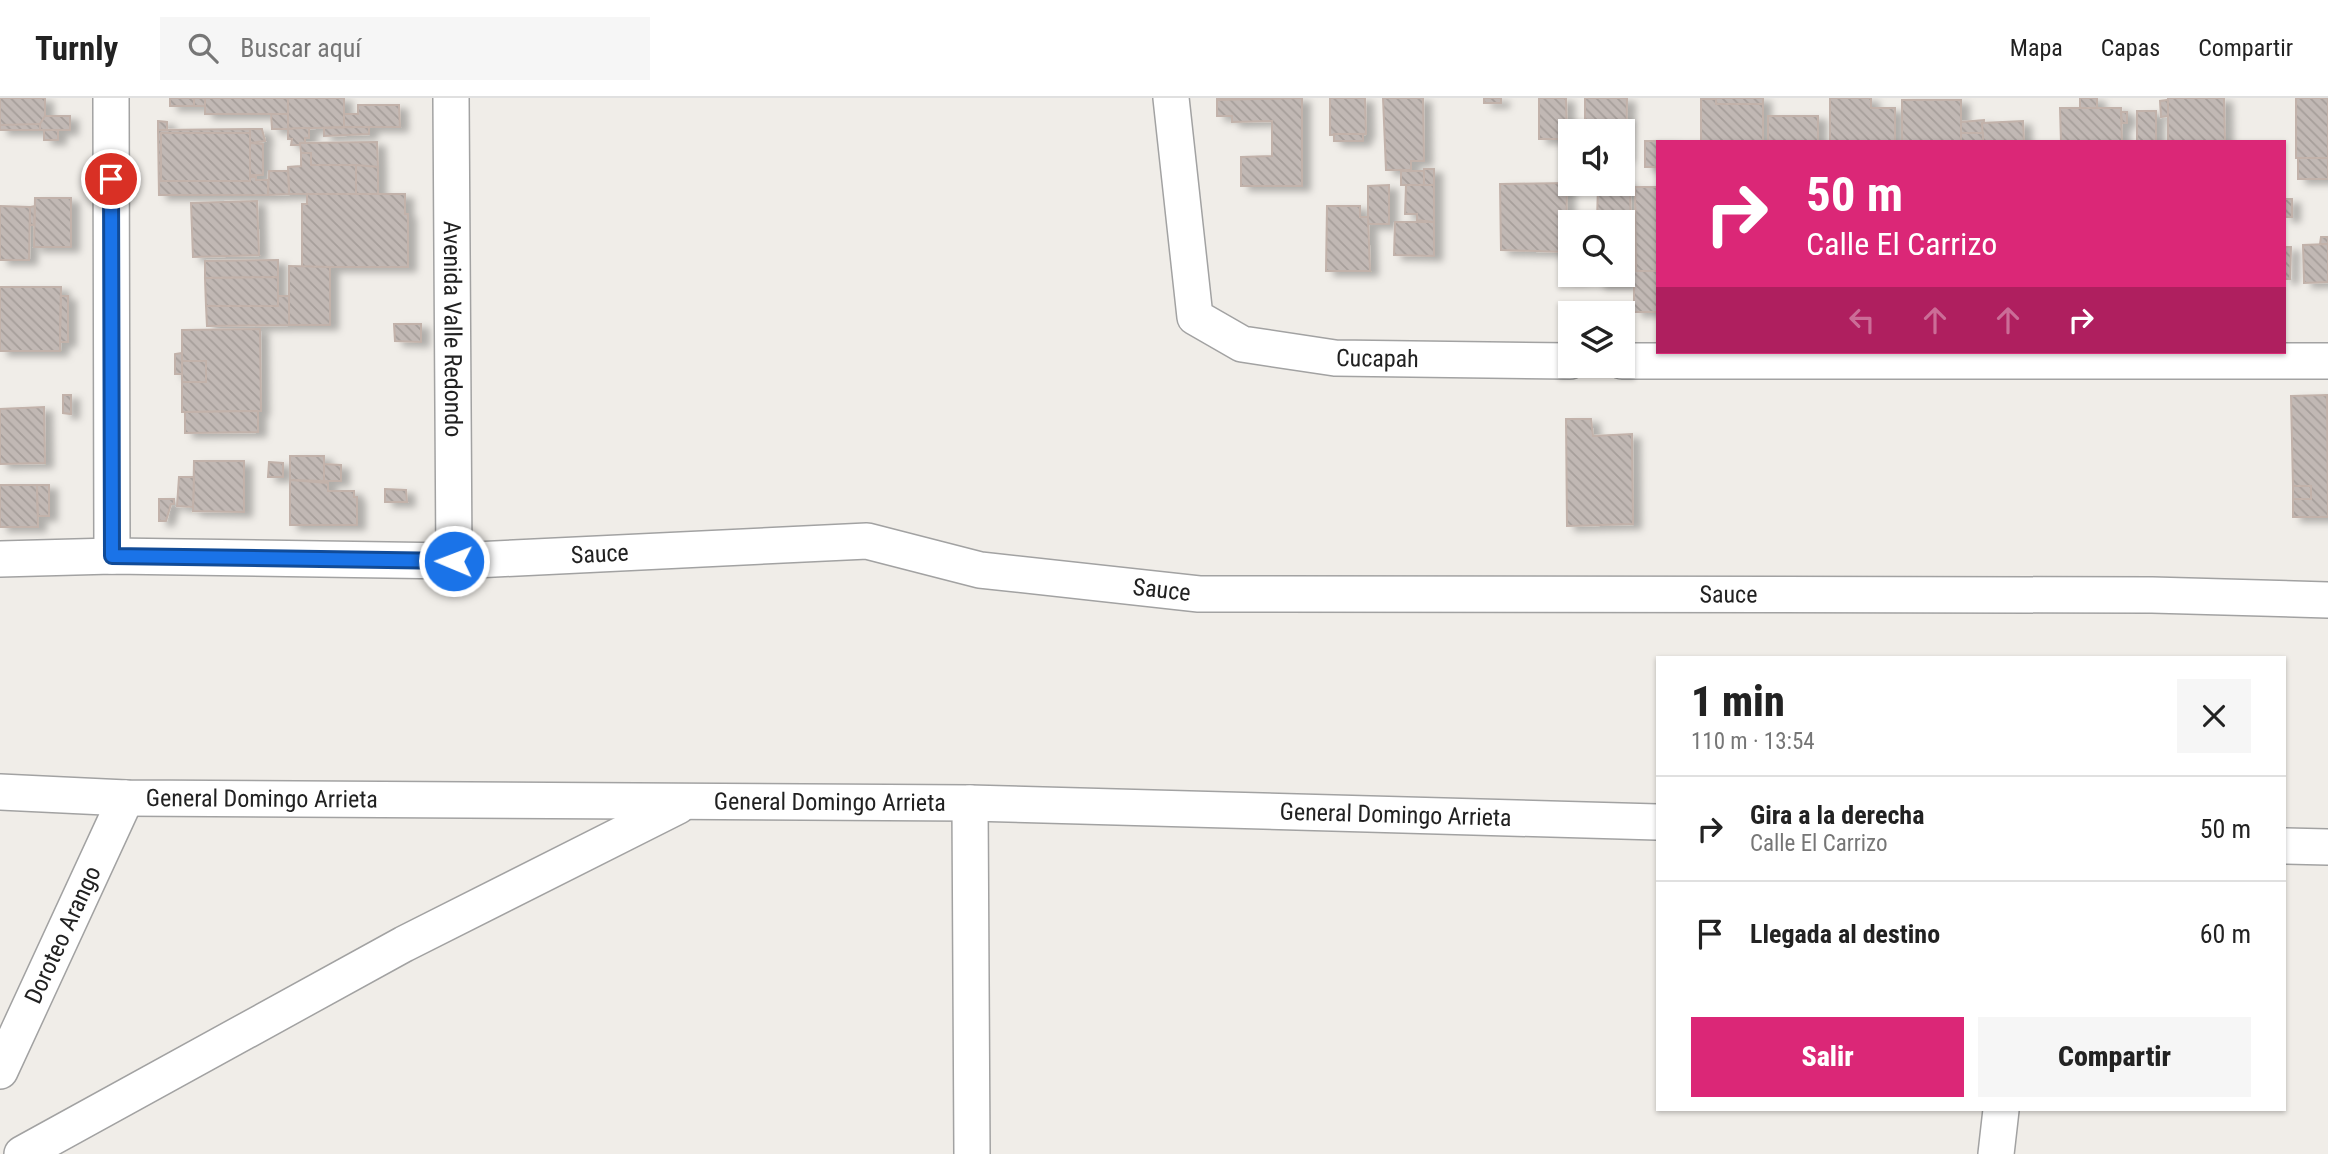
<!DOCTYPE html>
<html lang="es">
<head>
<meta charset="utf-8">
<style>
	body { margin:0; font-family:"Roboto Condensed",sans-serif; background:#f6f6f6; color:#222; height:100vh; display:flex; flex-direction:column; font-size:26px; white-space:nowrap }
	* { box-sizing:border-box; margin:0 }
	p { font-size:23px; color:#767676 }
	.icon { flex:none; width:38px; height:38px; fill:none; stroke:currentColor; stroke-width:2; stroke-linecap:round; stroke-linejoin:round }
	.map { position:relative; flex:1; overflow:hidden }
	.drawer { position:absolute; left:1656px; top:558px; width:630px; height:455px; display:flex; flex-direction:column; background:#fff; border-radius:0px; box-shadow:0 2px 5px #0004 }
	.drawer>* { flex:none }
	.top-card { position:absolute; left:1656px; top:42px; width:630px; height:214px; border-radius:0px; box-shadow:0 2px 5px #0004; background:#db2777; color:#fff; overflow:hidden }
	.fabs { position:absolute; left:1558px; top:21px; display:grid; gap:14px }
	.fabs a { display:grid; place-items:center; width:77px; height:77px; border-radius:0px; background:#fff; box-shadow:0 2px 5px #0004; font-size:35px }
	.pin { position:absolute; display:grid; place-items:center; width:60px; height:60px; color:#fff; margin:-30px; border:4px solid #fff; border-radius:50%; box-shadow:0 2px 7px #0007 }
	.me { position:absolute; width:77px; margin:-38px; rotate:271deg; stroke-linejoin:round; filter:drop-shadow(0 0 5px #0008) }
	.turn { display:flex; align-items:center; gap:24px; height:147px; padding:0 35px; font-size:32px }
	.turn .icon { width:91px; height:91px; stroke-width:2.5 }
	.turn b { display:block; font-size:49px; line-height:60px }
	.lanes { display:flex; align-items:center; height:66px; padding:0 35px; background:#0003; justify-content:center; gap:35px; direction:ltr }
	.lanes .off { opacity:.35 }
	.round { display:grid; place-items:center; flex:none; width:74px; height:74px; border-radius:0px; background:#f6f6f6 }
	.head { display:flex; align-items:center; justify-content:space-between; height:119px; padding:0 35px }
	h1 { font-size:42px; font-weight:800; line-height:52px }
	.button { display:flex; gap:14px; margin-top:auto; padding:14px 35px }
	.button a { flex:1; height:80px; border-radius:0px; background:#db2777; color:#fff; font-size:28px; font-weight:800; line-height:80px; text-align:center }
	.button a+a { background:#f6f6f6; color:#222 }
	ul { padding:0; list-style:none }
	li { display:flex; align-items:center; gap:21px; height:105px; padding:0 35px; border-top:2px solid #e0e0e0 }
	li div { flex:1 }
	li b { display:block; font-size:26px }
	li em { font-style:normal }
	header { display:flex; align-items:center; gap:42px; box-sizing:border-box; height:98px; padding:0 35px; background:#fff; border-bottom:2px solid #e0e0e0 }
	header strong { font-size:33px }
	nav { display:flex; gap:38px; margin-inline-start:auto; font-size:24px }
	.search { width:490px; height:63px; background:#f6f6f6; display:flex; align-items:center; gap:18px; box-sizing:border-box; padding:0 24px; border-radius:0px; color:#767676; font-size:26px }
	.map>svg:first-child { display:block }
	.building { fill:url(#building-back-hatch); stroke:#c2b2aa; stroke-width:2; filter:url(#shadow) }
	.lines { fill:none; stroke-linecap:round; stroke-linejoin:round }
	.street-casing { stroke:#a2a2a2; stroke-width:38 }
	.street { stroke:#fff; stroke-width:35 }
	.route-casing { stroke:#114b97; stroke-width:18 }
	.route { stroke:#1a73e8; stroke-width:12 }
	.labels { text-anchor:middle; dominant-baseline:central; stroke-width:5; stroke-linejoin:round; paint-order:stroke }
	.street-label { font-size:24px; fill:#212121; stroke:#fff }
</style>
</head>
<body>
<header>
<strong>Turnly</strong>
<div class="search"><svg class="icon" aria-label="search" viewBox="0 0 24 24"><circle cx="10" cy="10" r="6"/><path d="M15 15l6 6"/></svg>Buscar aquí</div>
<nav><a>Mapa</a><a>Capas</a><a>Compartir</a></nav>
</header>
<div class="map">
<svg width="2328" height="1056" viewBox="0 0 2328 1056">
	<defs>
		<pattern id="building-back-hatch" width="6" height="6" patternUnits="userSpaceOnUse" patternTransform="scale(1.75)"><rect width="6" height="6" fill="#c1b8b4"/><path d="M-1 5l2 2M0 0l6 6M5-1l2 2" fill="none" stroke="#a69e9a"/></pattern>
		<filter id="shadow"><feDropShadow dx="8" dy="4.5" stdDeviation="3.5" flood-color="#0004"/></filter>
	</defs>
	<rect width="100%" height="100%" fill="#f0ede8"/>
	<g class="building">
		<polygon points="0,0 45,0 45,21 39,27 0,27"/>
		<rect x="170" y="0" width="24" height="8"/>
		<rect x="194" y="0" width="11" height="8"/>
		<rect x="205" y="0" width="83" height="16"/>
		<polygon points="288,0 344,0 344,29 288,31"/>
		<polygon points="1217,0 1302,0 1217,2"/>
		<polygon points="1302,0 1302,88 1241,88 1241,59 1272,58 1272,23 1232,24 1232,18 1217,18 1217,2"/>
		<polygon points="1330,0 1365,0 1366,36 1330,37"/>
		<polygon points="1383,0 1423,0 1424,63 1411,63 1411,72 1386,72"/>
		<rect x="1484" y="0" width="17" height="5"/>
		<polygon points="1539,0 1566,0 1567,41 1539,41"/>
		<polygon points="1585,0 1627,0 1626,59 1622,59 1622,33 1585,33"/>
		<rect x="1716" y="0" width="47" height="6"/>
		<polygon points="1830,0 1871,0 1871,10 1895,10 1895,44 1830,44"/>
		<rect x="2080" y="0" width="17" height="10"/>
		<polygon points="2168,0 2224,0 2225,44 2168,44"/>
		<rect x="2296" y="0" width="32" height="60"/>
		<polygon points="1701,1 1716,1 1716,6 1763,6 1763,44 1701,44"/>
		<rect x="1902" y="2" width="59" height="42"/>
		<polygon points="2168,2 2168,18 2161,19 2160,3"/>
		<polygon points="358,7 399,7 400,29 344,29 344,16 358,16"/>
		<polygon points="2060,10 2121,10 2122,44 2061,44"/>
		<rect x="2137" y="13" width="19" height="31"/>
		<polygon points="2121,14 2127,14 2127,25 2122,25"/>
		<polygon points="271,16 288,16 288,31 272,31"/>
		<polygon points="45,18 70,18 70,32 40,32 40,26"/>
		<rect x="1768" y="18" width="50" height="26"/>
		<polygon points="1984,22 1983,35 1961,35 1961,24"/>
		<polygon points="158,23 167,24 167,32 158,32"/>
		<polygon points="2023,23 2024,44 1983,44 1982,25"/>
		<polygon points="40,26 40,32 0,32 0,27"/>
		<polygon points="356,29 369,29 369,36 324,38 324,30"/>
		<polygon points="299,30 309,30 309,40 305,40 305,45 300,45 300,47 291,47 292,41 288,41 288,31"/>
		<polygon points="250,31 250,35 161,35 161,83 250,83 250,79 256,79 256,82 268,82 268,97 159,97 158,32"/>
		<polygon points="250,31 262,31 265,43 250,45"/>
		<rect x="44" y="32" width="14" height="10"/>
		<rect x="161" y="35" width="89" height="48"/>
		<rect x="1961" y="35" width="22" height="9"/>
		<rect x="1334" y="36" width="29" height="7"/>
		<polygon points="1645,43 1671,43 1657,44 1657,69 1645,69"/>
		<polygon points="377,44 378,69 311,67 311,55 301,55 300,45"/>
		<polygon points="250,45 263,46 263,77 250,77"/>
		<polygon points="301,55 311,55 311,67 356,67 356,96 289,96 288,69 301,68"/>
		<rect x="2298" y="60" width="30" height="21"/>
		<polygon points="356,67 378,69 378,96 356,96"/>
		<rect x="1424" y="71" width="10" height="16"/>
		<polygon points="269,73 288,73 289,96 268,97"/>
		<rect x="1401" y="73" width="23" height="14"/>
		<polygon points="1567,85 1566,154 1501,152 1500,86"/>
		<polygon points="1630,85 1632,186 1597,186 1597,177 1622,177 1622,124 1597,124 1598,86"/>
		<polygon points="1389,87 1389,126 1368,126 1368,88"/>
		<polygon points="1406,87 1434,87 1434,124 1417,122 1417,116 1405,116"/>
		<polygon points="1635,89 1657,89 1657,173 1636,173"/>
		<polygon points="307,96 405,96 405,116 408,116 408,169 302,169 302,106 307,106"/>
		<polygon points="35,100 71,100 71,149 34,149"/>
		<rect x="2284" y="101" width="8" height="18"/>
		<polygon points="257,103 259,157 193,159 191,105"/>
		<polygon points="0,108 30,109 29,162 0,162"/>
		<polygon points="35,108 34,127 30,127 30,109"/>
		<polygon points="1327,108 1360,108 1360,119 1368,119 1370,173 1326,173"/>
		<polygon points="1395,124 1434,124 1434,158 1394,157"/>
		<polygon points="2321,139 2328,139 2328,146 2320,146"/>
		<polygon points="2328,146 2328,184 2304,185 2303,147"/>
		<polygon points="2284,149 2291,149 2290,181 2284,181"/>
		<polygon points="1566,157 1570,157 1570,177 1580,177 1577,180 1565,180"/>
		<polygon points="278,162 278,179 205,180 205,163"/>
		<polygon points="289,168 330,169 330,227 289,227"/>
		<polygon points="1634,171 1636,173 1657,173 1657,214 1634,214"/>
		<polygon points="278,179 278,208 206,208 205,180"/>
		<polygon points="0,189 61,189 60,253 0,253"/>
		<polygon points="61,198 68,198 68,244 60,244"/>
		<polygon points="278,198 289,198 289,227 207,228 206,208 278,208"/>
		<polygon points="394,226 421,226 421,244 395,243"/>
		<polygon points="260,231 261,313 182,314 182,284 206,284 206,263 182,263 182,232"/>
		<polygon points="182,255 182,276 175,276 175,256"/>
		<rect x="182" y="263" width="24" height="21"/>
		<polygon points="63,297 71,297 71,316 63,315"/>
		<polygon points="2327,297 2328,419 2293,419 2293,401 2311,401 2311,388 2293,388 2291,298"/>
		<polygon points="44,309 45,365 0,366 0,311"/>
		<polygon points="258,313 258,334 185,335 185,314"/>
		<polygon points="1566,321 1591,321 1593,338 1632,336 1633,426 1567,428"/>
		<polygon points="290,358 324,358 324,383 290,382"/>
		<polygon points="194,363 244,363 244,414 193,413"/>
		<polygon points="269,364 283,365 283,379 268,379"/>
		<polygon points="324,366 341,367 341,383 324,383"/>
		<polygon points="179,379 194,379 193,409 177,408"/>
		<polygon points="290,382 328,385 328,393 354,393 354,399 357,399 357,427 290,427"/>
		<polygon points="0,387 37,387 38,429 0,429"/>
		<polygon points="37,387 49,387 49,418 38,418"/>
		<rect x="2293" y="388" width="18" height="13"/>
		<polygon points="385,391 406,392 407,404 385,404"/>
		<polygon points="159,401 174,401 174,406 171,406 166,423 159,423"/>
	</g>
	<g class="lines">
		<g class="street-casing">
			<g id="street">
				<polyline points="111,0 112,458"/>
				<path id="s1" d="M 451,0 L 454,463"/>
				<path id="s2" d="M 1171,0 L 1195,219 L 1242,246 L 1335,260 L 1570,263"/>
				<polyline points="1622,263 2328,263"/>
				<path id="s3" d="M 0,461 L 112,458 L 454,463 L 867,443 L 980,472 L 1199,496 L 2152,497 L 2328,502"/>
				<path id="s4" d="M 0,694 L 126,700 L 970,705 L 1657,724"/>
				<polyline points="970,705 972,1056"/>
				<polyline points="2284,748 2328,749"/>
				<path id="s5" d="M 0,973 L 126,700"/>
				<polyline points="22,1056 404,846 678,708"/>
				<polyline points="1996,1056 2001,1012"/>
			</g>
		</g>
		<use href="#street" class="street"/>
	</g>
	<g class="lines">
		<g class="route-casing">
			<polyline id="route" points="111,81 112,458 454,463"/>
		</g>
		<use href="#route" class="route"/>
	</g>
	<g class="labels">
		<g class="street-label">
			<text stroke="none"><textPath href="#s1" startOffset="231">Avenida Valle Redondo</textPath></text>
			<text stroke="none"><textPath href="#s2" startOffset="411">Cucapah</textPath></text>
			<text stroke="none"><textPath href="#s3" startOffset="600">Sauce</textPath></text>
			<text stroke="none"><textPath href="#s3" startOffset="1167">Sauce</textPath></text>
			<text stroke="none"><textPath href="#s3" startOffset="1734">Sauce</textPath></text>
			<text stroke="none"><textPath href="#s4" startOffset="262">General Domingo Arrieta</textPath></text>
			<text stroke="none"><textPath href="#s4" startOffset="830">General Domingo Arrieta</textPath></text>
			<text stroke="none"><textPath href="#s4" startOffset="1396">General Domingo Arrieta</textPath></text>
			<text stroke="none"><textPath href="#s5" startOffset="150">Doroteo Arango</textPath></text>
		</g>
	</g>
</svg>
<div class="fabs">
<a><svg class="icon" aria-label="sound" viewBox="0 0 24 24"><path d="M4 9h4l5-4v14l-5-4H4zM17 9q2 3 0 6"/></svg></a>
<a><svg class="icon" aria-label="search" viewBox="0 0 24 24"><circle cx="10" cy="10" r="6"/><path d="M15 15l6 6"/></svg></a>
<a><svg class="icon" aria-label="layers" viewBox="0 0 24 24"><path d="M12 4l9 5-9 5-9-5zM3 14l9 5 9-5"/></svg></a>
</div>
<div class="pin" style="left:111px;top:81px;background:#d93025"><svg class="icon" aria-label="arrive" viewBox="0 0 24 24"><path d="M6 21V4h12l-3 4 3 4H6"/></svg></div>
<svg class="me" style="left:454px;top:463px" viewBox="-20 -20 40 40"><circle r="17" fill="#1a73e8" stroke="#fff" stroke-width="3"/><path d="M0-11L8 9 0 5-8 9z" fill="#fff"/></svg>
<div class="top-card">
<div class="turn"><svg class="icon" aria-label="right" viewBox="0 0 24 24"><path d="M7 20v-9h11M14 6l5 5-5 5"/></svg><div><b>50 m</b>Calle El Carrizo</div></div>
<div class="lanes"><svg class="icon off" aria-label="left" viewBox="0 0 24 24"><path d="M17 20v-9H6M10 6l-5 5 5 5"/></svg><svg class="icon off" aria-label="ahead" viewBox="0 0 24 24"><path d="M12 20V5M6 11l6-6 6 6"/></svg><svg class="icon off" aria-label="ahead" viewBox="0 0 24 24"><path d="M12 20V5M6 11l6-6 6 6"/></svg><svg class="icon" aria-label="right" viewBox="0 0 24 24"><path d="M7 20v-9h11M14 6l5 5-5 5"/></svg></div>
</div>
<section class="drawer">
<div class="head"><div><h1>1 min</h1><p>110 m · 13:54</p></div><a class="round"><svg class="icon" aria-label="close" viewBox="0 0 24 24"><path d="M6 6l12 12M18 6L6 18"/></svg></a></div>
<ul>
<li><svg class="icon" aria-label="right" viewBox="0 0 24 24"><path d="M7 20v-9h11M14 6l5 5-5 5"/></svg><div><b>Gira a la derecha</b><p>Calle El Carrizo</p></div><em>50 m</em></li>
<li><svg class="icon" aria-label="arrive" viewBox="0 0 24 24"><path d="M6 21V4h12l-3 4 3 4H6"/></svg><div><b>Llegada al destino</b></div><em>60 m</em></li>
</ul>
<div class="button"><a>Salir</a><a>Compartir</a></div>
</section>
</div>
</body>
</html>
